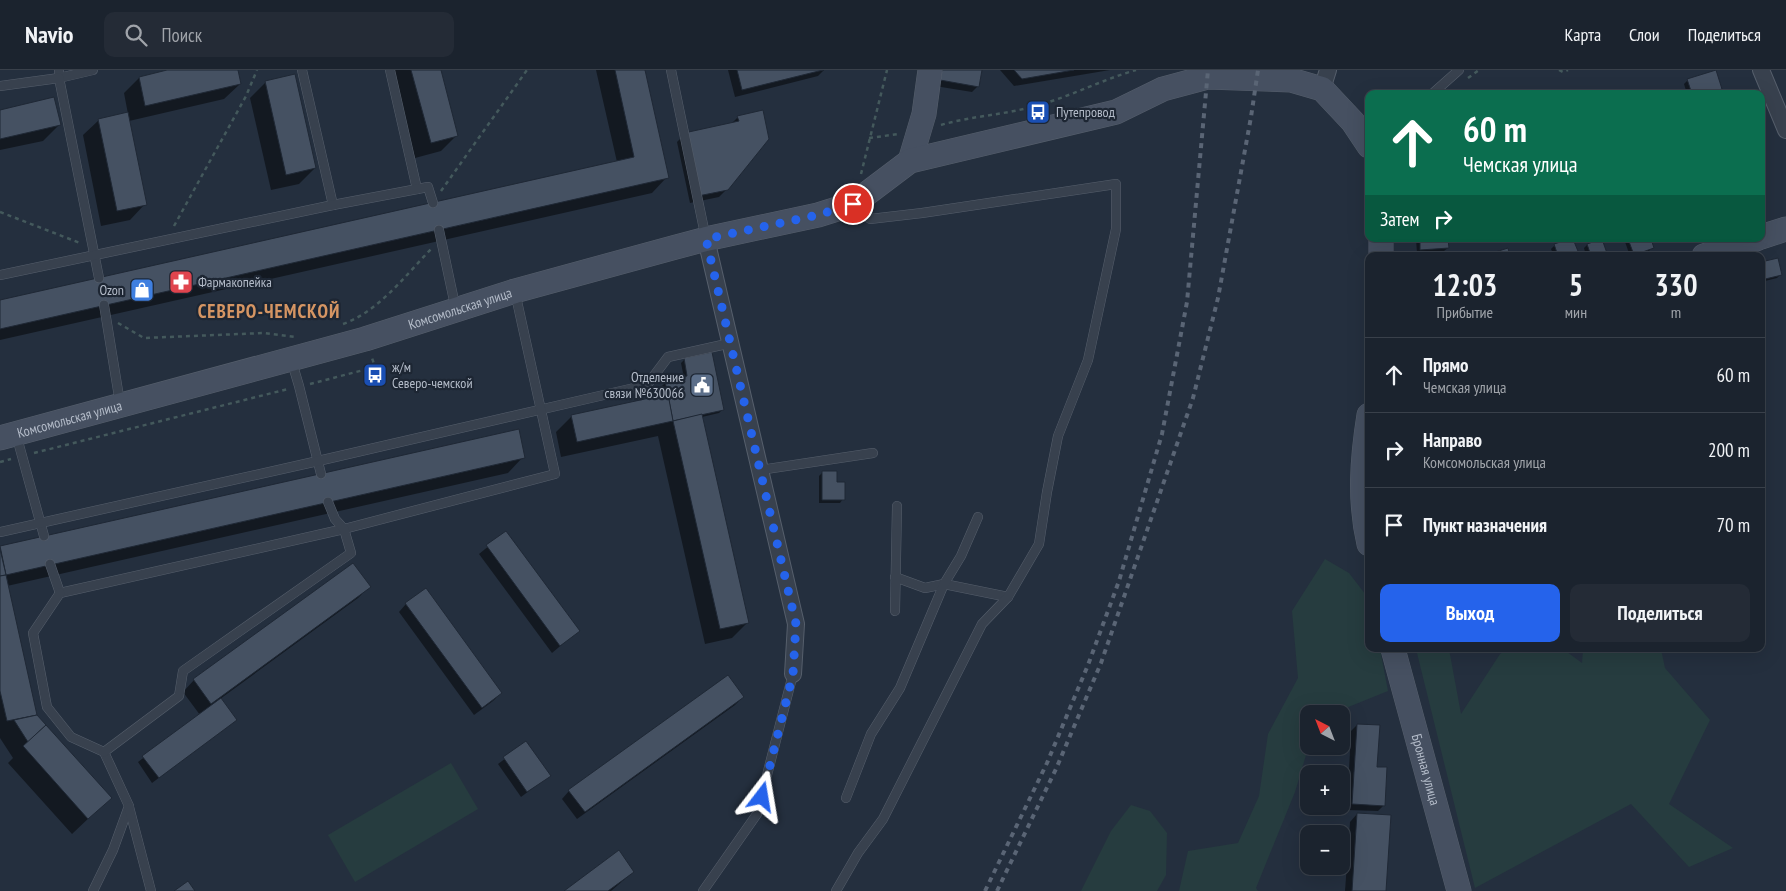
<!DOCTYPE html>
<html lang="ru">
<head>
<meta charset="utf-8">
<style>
	body { margin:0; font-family:"PT Sans Narrow",sans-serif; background:#242b36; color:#f1f3f6; height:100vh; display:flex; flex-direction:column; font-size:19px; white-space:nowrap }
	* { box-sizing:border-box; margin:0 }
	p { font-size:16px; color:#a0a4aa }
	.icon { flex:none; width:28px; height:28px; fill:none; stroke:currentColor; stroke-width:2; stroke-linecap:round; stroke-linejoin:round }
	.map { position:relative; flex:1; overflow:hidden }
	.panel { position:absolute; left:1365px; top:182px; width:400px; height:400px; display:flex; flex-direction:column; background:#1b232e; border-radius:10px; box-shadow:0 5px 20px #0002,0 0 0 1px #39404a }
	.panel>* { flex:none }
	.top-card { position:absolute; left:1365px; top:20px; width:400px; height:152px; border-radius:10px; box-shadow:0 5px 20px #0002,0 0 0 1px #39404a; background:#0b6e4f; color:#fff; overflow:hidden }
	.needle { width:32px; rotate:318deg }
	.fabs { position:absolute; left:1300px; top:635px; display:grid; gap:10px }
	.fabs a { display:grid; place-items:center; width:50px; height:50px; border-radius:10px; background:#1b232e; box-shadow:0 5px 20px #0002,0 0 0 1px #39404a; font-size:25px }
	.pin { position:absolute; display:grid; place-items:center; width:42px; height:42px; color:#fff; margin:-21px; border:2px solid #fff; border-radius:50%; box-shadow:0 1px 5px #0007 }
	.me { position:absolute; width:55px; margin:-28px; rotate:14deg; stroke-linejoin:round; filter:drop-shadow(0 0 4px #0008) }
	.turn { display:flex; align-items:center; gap:18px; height:105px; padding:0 15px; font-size:22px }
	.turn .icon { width:65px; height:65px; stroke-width:2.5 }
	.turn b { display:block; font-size:35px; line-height:42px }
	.then { display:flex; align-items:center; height:48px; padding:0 15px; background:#0003; gap:10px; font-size:19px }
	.eta { display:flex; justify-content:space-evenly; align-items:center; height:85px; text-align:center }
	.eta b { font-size:30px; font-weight:800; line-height:35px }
	.cta { display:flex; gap:10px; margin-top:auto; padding:10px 15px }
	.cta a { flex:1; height:58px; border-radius:10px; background:#2563eb; color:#fff; font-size:20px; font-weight:800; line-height:58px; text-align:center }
	.cta a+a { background:#242b36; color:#f1f3f6 }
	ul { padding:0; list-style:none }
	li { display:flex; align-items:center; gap:15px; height:75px; padding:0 15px; border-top:1px solid #39404a }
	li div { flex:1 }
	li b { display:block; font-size:19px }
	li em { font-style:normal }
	header { display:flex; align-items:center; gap:30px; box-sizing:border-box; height:70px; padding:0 25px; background:#1b232e; border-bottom:1px solid #39404a }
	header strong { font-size:24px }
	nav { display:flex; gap:28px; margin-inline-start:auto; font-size:18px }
	.search { width:350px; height:45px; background:#242b36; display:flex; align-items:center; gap:12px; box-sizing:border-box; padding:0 18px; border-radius:10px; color:#a0a4aa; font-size:19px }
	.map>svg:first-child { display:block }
	.green { fill:#263c3f }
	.shadow { fill:#0007 }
	.building { fill:#455162; stroke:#1f2835 }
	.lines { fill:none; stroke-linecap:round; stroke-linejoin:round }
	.lane-casing { stroke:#565f6c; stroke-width:10 }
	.street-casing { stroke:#565f6c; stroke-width:18 }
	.secondary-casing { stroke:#565f6c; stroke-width:25 }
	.path { stroke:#44595c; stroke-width:2.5; stroke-dasharray:4 4; stroke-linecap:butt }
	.lane { stroke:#38414e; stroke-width:9 }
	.street { stroke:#38414e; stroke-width:16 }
	.secondary { stroke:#465061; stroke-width:24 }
	.rail { stroke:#5a6575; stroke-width:4; stroke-dasharray:5 5; stroke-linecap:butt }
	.route { stroke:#2563eb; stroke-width:9; stroke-dasharray:0 16.2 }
	.labels { text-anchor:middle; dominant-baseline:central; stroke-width:4.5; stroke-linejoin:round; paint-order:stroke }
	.poi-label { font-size:14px; fill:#b4bcc9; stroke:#1d2633; text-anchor:start }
	.street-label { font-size:14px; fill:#b4bcc9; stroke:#1d2633 }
	.district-label { font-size:19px; font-weight:bold; letter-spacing:1px; fill:#d59563; stroke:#1d2633 }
</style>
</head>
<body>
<header>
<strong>Navio</strong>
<div class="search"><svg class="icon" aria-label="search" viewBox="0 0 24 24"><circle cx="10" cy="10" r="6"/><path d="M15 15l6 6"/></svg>Поиск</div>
<nav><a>Карта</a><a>Слои</a><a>Поделиться</a></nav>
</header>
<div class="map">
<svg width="1786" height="821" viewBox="0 0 1786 821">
	<rect width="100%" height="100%" fill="#242f3e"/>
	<g class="green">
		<polygon points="1325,489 1349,503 1369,529 1369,579 1380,579 1388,621 1331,644 1309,644 1309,675 1295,722 1256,818 1258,821 1179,821 1188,781 1238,773 1259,726 1268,664 1298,608 1292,541"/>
		<polygon points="1416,579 1449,579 1461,644 1500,584 1507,579 1563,579 1582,593 1583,579 1661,579 1665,598 1710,650 1669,734 1733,778 1689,797 1631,734 1475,818"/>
		<polygon points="451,693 478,739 355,812 328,765"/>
		<polygon points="1131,735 1150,741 1167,763 1166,805 1157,821 1081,821 1111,761"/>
	</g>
	<g class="shadow">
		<polygon points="173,0 237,0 240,14 224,29 129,51 145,134 130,150 101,156 83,65 99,50 128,44 124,23 139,8"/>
		<polygon points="392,0 439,0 457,65 441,81 415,88"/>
		<polygon points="596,0 643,0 667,107 652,123 0,270 0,232 617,92"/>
		<polygon points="728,0 824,0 818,6 735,27"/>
		<polygon points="938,0 980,0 977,17 972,22 935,16"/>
		<polygon points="1000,0 1110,0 1014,16"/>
		<polygon points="1688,10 1720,19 1712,24 1687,24 1684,14"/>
		<polygon points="266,12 315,98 299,114 271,120 250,28"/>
		<polygon points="0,41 59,55 43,71 0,80"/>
		<polygon points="762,42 727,119 719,127 690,133 677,72 685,64 731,54 738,47"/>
		<polygon points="1416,169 1447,169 1448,178 1444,181 1417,183"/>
		<polygon points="1572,169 1578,186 1554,186 1551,179 1555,175"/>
		<polygon points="1624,169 1649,169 1652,177 1649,181 1630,186"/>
		<polygon points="1601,170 1607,186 1586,186 1584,178 1587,175"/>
		<polygon points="1761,194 1781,204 1777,208 1761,212"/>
		<polygon points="684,290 722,340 719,343 702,347 748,552 732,568 705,574 658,366 561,387 556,362 571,347 664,326 662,316 666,312 684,308 681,293"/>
		<polygon points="518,361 523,387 508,403 7,516 36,645 110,728 72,764 8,693 13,688 0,668 0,476"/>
		<polygon points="823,402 835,414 843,429 840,433 819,433 819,406"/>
		<polygon points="506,462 578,561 552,583 479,484"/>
		<polygon points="353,494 369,517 358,528 220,629 236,650 152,713 138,692 200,645 183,622 194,610"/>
		<polygon points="406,534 501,623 493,631 474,645 399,542"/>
		<polygon points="743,627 735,635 577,749 562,729 569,721"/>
		<polygon points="1357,655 1376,698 1383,736 1378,741 1347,740 1351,661"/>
		<polygon points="526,673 549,706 521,727 498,694"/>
		<polygon points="1357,744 1385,821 1345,821 1350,752"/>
		<polygon points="633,802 611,821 566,821"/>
	</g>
	<g class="building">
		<polygon points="167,0 238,0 241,14 145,36 139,7"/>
		<polygon points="411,0 441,0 458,66 431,73"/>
		<polygon points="615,0 645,0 669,108 0,259 0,230 634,87"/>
		<polygon points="737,0 823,0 742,20"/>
		<polygon points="942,0 982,0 979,17 940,10"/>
		<polygon points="1014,0 1074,0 1022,9"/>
		<polygon points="1716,0 1722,19 1706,24 1692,24 1687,9"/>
		<polygon points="295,4 316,98 286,105 265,11"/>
		<polygon points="54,27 61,55 0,69 0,40"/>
		<polygon points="763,40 769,69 728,120 698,126 684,63 739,51 737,46"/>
		<polygon points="128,42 147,135 117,141 98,49"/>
		<polygon points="1420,169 1448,169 1449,178 1420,180"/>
		<polygon points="1570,169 1573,169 1580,186 1558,186 1554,174"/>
		<polygon points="1602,169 1608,186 1591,186 1587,174"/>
		<polygon points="1628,169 1651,169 1654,178 1634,185"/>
		<polygon points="1508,178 1510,186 1483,186"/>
		<polygon points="1778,188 1782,205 1761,210 1761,192"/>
		<polygon points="712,282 724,340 673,351 665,311 687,306 684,288"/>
		<polygon points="668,324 673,351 577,372 571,345"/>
		<polygon points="702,344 749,553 720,559 673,351"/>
		<polygon points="519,359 525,388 6,505 0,476"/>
		<polygon points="822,401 837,401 837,412 845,412 845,430 822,430"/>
		<polygon points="506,461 580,561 560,576 486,475"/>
		<polygon points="0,479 6,505 0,506"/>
		<polygon points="353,493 371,517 211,634 193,609"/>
		<polygon points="6,505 37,645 7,651 0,621 0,506"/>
		<polygon points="426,518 502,623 482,638 405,533"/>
		<polygon points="728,605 744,627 585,742 568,720"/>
		<polygon points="221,628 237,650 159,708 142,686"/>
		<polygon points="37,645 46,655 28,672 14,650"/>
		<polygon points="1357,654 1380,655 1377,697 1387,697 1385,736 1352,734"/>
		<polygon points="46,655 112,728 88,749 23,676"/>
		<polygon points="526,671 551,706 527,722 503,687"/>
		<polygon points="1357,743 1391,745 1386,821 1352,821"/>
		<polygon points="619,780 634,802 608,821 564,821"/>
		<polygon points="188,811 195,821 174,821"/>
	</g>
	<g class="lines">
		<g class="lane-casing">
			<g id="lane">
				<polyline points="59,0 59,8 93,0"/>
				<polyline points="302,0 333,135"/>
				<polyline points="390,0 417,119"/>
				<polyline points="671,0 706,169"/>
				<polyline points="0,16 59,8 99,208"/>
				<polyline points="1432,24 1459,0"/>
				<polyline points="439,160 456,240"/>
				<polyline points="0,205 333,135 428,117 433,133"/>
				<polyline points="104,235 120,333"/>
				<polyline points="291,289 299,316 321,404"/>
				<polyline points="16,364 44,466"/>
				<polyline points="760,400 873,383"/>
				<polyline points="0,462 318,391 647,315 668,287 731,273"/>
				<polyline points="50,494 60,523 344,459 555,404 515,222"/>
				<polyline points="895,507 925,518 944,514 1008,527"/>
				<polyline points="60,523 33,563 47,637 71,667 104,682 129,736 113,780 93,821"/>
				<polyline points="895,541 897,436"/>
				<polyline points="104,682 179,626 183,601 351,483 344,459 335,449 328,432"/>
				<polyline points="846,728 871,664 900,618 944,514 961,486 978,447"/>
				<polyline points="129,737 151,821"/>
				<polyline points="703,821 757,744 793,604"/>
				<polyline points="836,821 858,783 883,749 982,554 1008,527 1039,474 1047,422 1058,366 1088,290 1116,159 1116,114 922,143 870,149 853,135"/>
			</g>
		</g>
		<g class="street-casing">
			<g id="street">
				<polyline points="1761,0 1786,60"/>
				<polyline points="1322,19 1328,0"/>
				<polyline points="706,169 796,554 793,604"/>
			</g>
		</g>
		<g class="secondary-casing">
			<g id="secondary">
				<polyline points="910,91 924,44 930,0"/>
				<polyline points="1761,167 1786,159"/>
				<polyline points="1381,186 1381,169"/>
				<polyline points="1704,186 1756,169"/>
				<path d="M 1369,345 C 1362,389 1359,431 1369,474"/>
				<path id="s1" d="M 0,368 L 365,269 L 515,221 L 676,177 L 706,169 L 818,145 L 853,134 L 910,91 L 1116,42 L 1163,19 L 1208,7 L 1291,10 L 1322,19 L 1353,52 L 1369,76"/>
				<path id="s2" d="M 1393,579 L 1459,821"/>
			</g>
		</g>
		<g class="path">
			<polyline points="1559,0 1563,2 1568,0"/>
			<polyline points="1468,8 1479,0"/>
			<path d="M 941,55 C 971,46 1004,45 1035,36 C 1070,27 1101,10 1136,0"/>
			<polyline points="869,68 899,64"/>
			<polyline points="861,104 887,0"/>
			<polyline points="441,121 527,0"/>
			<polyline points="0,142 80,173"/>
			<polyline points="174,156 246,26 257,0"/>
			<polyline points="118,253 144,268 263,263 295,267"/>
			<path d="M 343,254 C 379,241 405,206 431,179"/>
			<polyline points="310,314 375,297 371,285"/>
			<polyline points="34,383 288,319"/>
			<polyline points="0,392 11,389"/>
		</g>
		<use href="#lane" class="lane"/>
		<use href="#street" class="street"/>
		<use href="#secondary" class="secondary"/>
		<g class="rail">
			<polyline points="985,821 1047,693 1088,595 1119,511 1162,364 1187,232 1208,0"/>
			<polyline points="997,821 1056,699 1101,593 1193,328 1218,228 1251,47 1258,0"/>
		</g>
	</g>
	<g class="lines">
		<polyline class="route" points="762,727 793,604 796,554 706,169 818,145 853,134"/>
	</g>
	<defs>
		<g id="bus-square" transform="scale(1.25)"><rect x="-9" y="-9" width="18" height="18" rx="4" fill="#1a4fb4" stroke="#1d2633"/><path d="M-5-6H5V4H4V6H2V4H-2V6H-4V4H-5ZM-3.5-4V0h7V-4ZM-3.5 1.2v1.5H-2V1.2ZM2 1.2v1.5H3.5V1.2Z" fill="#fff"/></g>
		<g id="pharmacy-square" transform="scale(1.25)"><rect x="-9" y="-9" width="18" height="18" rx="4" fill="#e0444e" stroke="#1d2633"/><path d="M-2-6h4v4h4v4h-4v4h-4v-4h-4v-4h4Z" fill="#fff"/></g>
		<g id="shop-square" transform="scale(1.25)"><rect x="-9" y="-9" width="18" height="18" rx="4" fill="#3f7fe0" stroke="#1d2633"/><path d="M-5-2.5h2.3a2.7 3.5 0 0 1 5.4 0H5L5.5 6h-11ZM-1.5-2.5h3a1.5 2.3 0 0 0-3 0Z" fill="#fff"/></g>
		<g id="civic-square" transform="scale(1.25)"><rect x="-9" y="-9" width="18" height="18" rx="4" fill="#5c6f8a" stroke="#1d2633"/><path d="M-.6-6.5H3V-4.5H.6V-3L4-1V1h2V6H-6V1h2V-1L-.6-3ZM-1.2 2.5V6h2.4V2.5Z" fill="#fff"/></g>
	</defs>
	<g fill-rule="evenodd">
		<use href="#bus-square" x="1038" y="42"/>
		<use href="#pharmacy-square" x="181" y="212"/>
		<use href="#shop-square" x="142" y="220"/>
		<use href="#bus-square" x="375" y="305"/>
		<use href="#civic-square" x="702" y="315"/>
	</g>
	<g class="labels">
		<g class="poi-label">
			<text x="1056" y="42">Путепровод</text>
			<text x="198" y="212">Фармакопейка</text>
			<text x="124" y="220" text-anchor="end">Ozon</text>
			<text x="392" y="297">ж/м<tspan x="392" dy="16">Северо-чемской</tspan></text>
			<text x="684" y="307" text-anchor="end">Отделение<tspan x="684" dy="16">связи №630066</tspan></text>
		</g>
		<g class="street-label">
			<text stroke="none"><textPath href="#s1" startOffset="478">Комсомольская улица</textPath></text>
			<text stroke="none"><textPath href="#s1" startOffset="72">Комсомольская улица</textPath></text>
			<text stroke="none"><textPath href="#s2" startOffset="125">Бронная улица</textPath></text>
		</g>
		<g class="district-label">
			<text x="269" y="241">СЕВЕРО-ЧЕМСКОЙ</text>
		</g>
	</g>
</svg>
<div class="fabs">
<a><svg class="needle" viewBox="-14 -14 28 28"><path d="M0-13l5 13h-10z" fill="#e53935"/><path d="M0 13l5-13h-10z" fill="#a0a4aa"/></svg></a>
<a>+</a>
<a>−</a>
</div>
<div class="pin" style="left:853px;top:134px;background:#d93025"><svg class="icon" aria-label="arrive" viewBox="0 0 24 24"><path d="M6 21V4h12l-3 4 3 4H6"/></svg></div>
<svg class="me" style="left:762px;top:727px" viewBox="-20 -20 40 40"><path d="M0-17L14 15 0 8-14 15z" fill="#2563eb" stroke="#fff" stroke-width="4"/></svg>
<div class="top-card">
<div class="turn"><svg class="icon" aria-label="ahead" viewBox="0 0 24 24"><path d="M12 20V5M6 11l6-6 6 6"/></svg><div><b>60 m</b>Чемская улица</div></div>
<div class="then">Затем<svg class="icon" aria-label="right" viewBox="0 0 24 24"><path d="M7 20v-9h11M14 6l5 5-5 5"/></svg></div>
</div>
<section class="panel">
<div class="eta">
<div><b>12:03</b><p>Прибытие</p></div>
<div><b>5</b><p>мин</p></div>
<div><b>330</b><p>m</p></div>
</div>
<ul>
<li><svg class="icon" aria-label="ahead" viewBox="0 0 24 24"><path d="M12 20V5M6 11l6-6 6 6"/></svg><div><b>Прямо</b><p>Чемская улица</p></div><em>60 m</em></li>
<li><svg class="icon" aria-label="right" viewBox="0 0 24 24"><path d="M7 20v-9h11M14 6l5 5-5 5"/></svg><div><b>Направо</b><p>Комсомольская улица</p></div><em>200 m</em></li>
<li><svg class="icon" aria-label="arrive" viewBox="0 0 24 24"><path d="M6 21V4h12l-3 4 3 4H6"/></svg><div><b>Пункт назначения</b></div><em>70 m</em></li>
</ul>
<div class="cta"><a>Выход</a><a>Поделиться</a></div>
</section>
</div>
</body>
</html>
